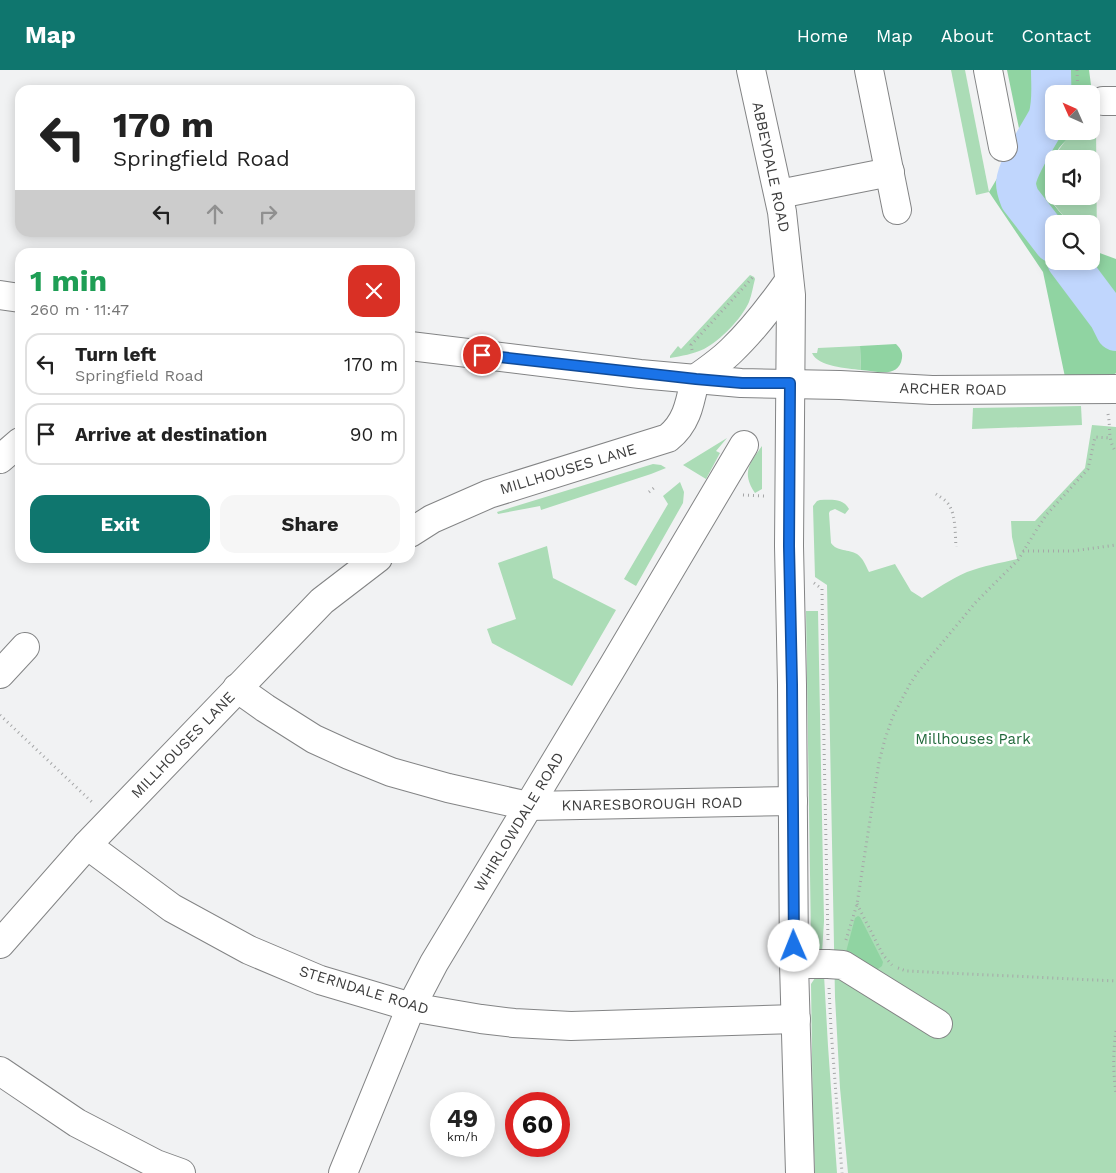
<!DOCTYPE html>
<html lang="en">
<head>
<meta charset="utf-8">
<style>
	body { margin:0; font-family:"Work Sans",sans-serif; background:#f6f6f6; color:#222; height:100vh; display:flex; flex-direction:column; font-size:19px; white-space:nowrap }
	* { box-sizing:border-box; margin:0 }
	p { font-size:16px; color:#767676 }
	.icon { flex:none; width:28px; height:28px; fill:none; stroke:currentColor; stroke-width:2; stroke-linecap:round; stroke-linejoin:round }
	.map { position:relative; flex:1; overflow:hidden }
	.side { position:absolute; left:15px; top:178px; width:400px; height:315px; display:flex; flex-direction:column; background:#fff; border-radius:15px; box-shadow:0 2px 12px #0003 }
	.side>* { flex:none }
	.banner { position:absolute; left:15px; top:15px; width:400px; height:152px; border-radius:15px; box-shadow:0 2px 12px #0003; background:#fff; color:#222; overflow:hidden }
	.needle { width:32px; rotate:315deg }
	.buttons { position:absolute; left:1045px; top:15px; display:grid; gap:10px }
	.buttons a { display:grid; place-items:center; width:55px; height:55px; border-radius:10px; background:#fff; box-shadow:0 2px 12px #0003; font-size:25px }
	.speed { position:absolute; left:430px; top:1022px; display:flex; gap:10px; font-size:25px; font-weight:700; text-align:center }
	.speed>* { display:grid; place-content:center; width:65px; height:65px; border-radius:50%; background:#fff; box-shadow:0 2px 12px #0003; line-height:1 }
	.speed small { font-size:12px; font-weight:400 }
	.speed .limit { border:8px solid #d22; background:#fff; color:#111 }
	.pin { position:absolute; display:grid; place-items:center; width:42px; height:42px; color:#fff; margin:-21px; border:2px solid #fff; border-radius:50%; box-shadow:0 1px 5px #0007 }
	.me { position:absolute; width:55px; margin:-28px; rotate:359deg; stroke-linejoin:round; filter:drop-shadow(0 0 4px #0008) }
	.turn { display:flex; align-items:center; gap:18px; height:105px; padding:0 15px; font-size:22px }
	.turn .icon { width:65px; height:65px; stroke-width:2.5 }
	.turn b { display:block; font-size:35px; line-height:42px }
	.lanes { display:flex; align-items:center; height:48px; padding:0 15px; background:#0003; justify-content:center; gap:25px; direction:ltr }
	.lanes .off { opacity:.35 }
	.round { display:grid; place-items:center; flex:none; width:52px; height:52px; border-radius:15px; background:#f6f6f6 }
	.overview { display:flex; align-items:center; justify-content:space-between; height:85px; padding:0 15px }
	h1 { font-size:30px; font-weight:700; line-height:38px; color:#1e9e55 }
	.cta { display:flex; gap:10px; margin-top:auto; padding:10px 15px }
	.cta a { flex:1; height:58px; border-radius:15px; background:#0f766e; color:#fff; font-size:20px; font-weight:700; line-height:58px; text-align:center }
	.cta a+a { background:#f6f6f6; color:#222 }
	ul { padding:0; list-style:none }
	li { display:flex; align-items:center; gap:15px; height:62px; margin:0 10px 8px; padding:0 5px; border:2px solid #e0e0e0; border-radius:15px }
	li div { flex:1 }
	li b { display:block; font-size:19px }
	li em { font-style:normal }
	header { display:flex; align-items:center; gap:30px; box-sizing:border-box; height:70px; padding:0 25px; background:#0f766e; color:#fff }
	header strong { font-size:24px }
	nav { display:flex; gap:28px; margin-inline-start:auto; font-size:18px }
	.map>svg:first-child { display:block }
	.green { fill:#abdcb6 }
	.forest { fill:#90d4a2 }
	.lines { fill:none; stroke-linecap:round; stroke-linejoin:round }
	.river { stroke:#c0d6fd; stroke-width:40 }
	.minor-casing { stroke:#838485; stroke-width:30 }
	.major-casing { stroke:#838485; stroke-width:30 }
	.path { stroke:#a5a6a7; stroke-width:3; stroke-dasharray:1 4; stroke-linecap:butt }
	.minor { stroke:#fff; stroke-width:28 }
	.major { stroke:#fff; stroke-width:28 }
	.route-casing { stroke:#114b97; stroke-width:12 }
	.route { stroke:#1a73e8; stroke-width:9 }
	.labels { text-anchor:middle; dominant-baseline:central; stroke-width:5; stroke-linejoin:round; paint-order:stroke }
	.street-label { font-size:15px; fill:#3d3d3d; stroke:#fff }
	.park-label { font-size:15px; fill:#20683a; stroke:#fff }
</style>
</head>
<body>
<header>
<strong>Map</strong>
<nav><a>Home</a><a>Map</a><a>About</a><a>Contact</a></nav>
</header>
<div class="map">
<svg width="1116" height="1103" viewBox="0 0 1116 1103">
	<rect width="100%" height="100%" fill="#f1f2f3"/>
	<g class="green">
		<polygon points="951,0 965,0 989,122 976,125"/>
		<path d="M 1096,53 L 1097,182 L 1091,176 L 1091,154 L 1071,154 C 1049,129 1041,124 1054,89 L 1054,126 L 1091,126 L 1091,89 L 1054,89 C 1059,78 1066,69 1075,61 L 1091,61 L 1091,54 Z"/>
		<path d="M 750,205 L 754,207 L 755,209 C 753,216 752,224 749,232 C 742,248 720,271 704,279 C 693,284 682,286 670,288 L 670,286 L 678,276 L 681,279 Z"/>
		<path d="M 860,276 L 861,300 C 847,298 818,297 812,283 L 817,283 L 818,278 Z"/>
		<polygon points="1081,336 1082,355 972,359 973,338"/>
		<path d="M 1092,355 L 1116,357 L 1116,1103 L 848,1103 L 840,1018 L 835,927 L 827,515 L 815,507 L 813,436 L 817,431 L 820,430 C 831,430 843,428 849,439 L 845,444 L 835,439 L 830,441 L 829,443 L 831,473 C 837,482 849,479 857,484 C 863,488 866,496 869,502 L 895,494 L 911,521 L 922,528 C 936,519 951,509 967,502 C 983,496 1000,493 1017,489 L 1012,467 L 1011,451 L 1035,451 L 1085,398 Z"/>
		<polygon points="727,368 716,381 720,383 706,409 683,395"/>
		<path d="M 762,376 L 762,419 L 755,423 C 741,402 750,393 762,376 Z"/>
		<polygon points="653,394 661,395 666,398 651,404 541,440 540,436 498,444 497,442"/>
		<polygon points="680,412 684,422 683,433 636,516 624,509 668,434 663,426"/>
		<polygon points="547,476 553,508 616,540 572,616 492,573 487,559 516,549 498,493"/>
		<path d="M 806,541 L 818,541 L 824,851 L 822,883 C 814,881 813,877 811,870 Z"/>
		<polygon points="821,905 824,905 828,976 837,1103 815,1103 813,1055 811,914 815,908"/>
	</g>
	<g class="forest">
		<path d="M 1007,0 L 1089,0 L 1091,15 L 1089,24 L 1054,24 L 1054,61 L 1075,61 C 1070,66 1064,72 1059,78 C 1052,89 1044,114 1049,127 C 1054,137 1063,145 1071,154 L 1054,154 L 1054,191 L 1091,191 L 1091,176 L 1097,182 L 1116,189 L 1116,303 L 1112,306 L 1065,307 L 1043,202 L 989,122 L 1021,68 Z"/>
		<path d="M 896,274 C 900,278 903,282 902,288 C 899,309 876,301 861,300 L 860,276 Z"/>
		<polygon points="858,846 860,847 883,892 882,896 875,901 846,882 855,848"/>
	</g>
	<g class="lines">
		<g class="river">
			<path d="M 1051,0 C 1051,16 1053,32 1048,48 C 1040,63 1017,97 1016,113 C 1016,119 1018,124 1020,129 L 1054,173"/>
			<polyline points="1067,191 1109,247 1116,261"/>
		</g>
		<g class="minor-casing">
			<g id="minor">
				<polyline points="869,0 897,140"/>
				<polyline points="988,0 1003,77"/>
				<polyline points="1103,31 1116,31"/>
				<polyline points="779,124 890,102"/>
				<polyline points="0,225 20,228"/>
				<polyline points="410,276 640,304 741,313 840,315 932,320 1116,319"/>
				<polyline points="0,389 20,372"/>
				<path d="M 410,463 L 432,449 L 489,424 L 668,368 C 687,353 690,333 695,309"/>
				<polyline points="0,604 25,577"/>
				<polyline points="237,618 265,638 314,669 349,685 391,702 448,718 528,736 793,731"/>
				<polyline points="87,775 172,838 249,880 320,910 411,937 481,949 514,953 571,956 796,949"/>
				<polyline points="0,874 87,775 322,531 378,488"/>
				<polyline points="794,894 828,894 843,895 938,954"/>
				<polyline points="0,1001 77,1053 156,1094 181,1103"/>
				<polyline points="343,1103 411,937 434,893 613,596 744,375"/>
			</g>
		</g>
		<g class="major-casing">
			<g id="major">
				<polyline points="751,0 782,142 791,225 789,476 792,615 794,894 800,1103"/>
				<path d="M 695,309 C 708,300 721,291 732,280 C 754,259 772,235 789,211"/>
			</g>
		</g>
		<g class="path">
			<polyline points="1077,0 1078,24"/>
			<polyline points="692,280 691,275 753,207"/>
			<path d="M 1108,344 C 1111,358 1107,369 1116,382"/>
			<polyline points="649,422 655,417"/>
			<path d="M 936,424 C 940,427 946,430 949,435 C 956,446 955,464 956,477"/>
			<polyline points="743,425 764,426"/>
			<polyline points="1023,481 1073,481 1116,475"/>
			<polyline points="814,513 822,519 824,675 828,870"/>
			<polyline points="0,645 94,734"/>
			<polyline points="857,834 883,885 892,895"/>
			<polyline points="846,870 857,834 879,692 885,669 893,646 910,614 918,602 976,532 1018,490 1037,459 1047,444 1088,399 1095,367 1110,368"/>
			<polyline points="898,898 906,901 1116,911"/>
			<polyline points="829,918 831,959 842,1103"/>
			<path d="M 1116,961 C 1113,982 1113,1002 1116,1023"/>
		</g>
		<use href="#minor" class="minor"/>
		<use href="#major" class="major"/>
	</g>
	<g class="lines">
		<g class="route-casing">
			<polyline id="route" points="482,285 696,309 742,313 790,313 789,476 792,615 794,876"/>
		</g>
		<use href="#route" class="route"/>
	</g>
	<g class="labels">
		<g class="street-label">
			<text transform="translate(771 97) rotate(78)">ABBEYDALE ROAD</text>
			<text transform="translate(953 319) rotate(1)">ARCHER ROAD</text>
			<text transform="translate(568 399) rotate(-17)">MILLHOUSES LANE</text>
			<text transform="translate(183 675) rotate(-46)">MILLHOUSES LANE</text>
			<text transform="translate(652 734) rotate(-1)">KNARESBOROUGH ROAD</text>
			<text transform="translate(519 752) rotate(-59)">WHIRLOWDALE ROAD</text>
			<text transform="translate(364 920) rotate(17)">STERNDALE ROAD</text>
		</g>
		<g class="park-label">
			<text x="973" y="669">Millhouses Park</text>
		</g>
	</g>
</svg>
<div class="buttons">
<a><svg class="needle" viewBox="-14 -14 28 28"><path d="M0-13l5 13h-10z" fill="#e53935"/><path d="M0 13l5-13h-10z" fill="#767676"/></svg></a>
<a><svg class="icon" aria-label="sound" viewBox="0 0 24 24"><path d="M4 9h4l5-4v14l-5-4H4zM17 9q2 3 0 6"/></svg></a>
<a><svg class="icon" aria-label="search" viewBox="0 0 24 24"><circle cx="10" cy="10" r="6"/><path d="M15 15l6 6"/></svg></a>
</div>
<div class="speed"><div>49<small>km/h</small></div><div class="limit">60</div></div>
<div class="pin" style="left:482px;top:285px;background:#d93025"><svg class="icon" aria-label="arrive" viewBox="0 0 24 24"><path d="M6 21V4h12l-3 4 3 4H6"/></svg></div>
<svg class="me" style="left:794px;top:876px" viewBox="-20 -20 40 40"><circle r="19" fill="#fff"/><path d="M0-13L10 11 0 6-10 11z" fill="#1a73e8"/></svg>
<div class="banner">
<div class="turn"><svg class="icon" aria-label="left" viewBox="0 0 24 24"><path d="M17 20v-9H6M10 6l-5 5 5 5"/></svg><div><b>170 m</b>Springfield Road</div></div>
<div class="lanes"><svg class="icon" aria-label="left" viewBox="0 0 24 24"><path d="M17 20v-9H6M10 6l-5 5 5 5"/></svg><svg class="icon off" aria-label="ahead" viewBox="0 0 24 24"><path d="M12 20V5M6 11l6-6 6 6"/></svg><svg class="icon off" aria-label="right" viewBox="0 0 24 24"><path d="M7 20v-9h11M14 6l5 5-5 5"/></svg></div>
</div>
<section class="side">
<div class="overview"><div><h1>1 min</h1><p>260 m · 11:47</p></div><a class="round" style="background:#d93025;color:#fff"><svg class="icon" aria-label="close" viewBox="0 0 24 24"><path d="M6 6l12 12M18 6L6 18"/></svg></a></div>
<ul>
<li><svg class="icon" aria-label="left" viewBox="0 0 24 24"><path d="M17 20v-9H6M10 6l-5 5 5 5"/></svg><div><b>Turn left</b><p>Springfield Road</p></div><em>170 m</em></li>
<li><svg class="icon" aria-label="arrive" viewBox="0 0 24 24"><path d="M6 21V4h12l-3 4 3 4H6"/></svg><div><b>Arrive at destination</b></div><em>90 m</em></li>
</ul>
<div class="cta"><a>Exit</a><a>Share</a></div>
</section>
</div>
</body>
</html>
